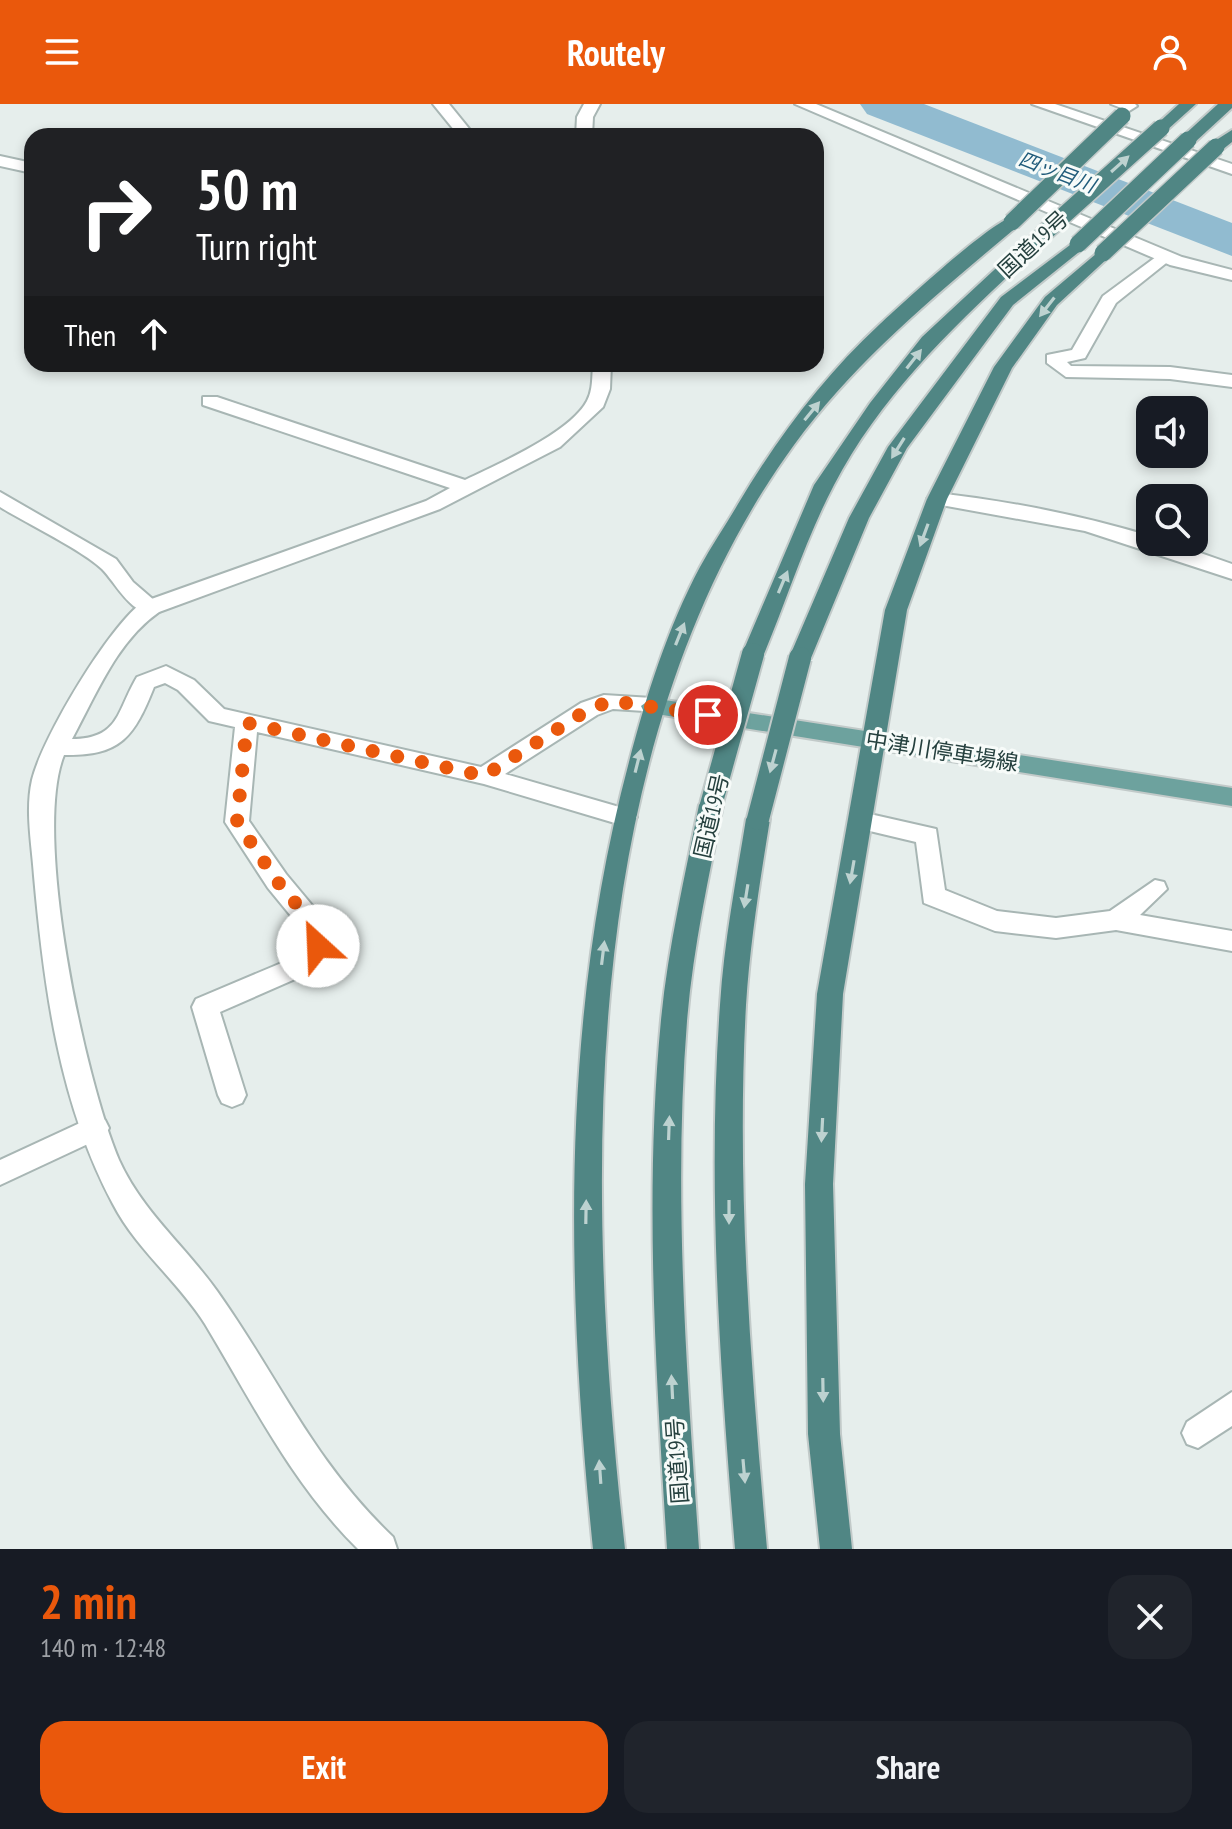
<!DOCTYPE html>
<html lang="en">
<head>
<meta charset="utf-8">
<style>
	body { margin:0; font-family:"PT Sans Narrow","Noto Sans JP",sans-serif; background:#20242c; color:#f1f3f6; height:100vh; display:flex; flex-direction:column; font-size:30px; white-space:nowrap }
	* { box-sizing:border-box; margin:0 }
	p { font-size:26px; color:#9ea1a6 }
	.icon { flex:none; width:44px; height:44px; fill:none; stroke:currentColor; stroke-width:2; stroke-linecap:round; stroke-linejoin:round }
	.map { position:relative; height:1445px; overflow:hidden }
	.side { display:flex; flex-direction:column; background:#171b24; flex:1 }
	.side>* { flex:none }
	.banner { position:absolute; left:24px; top:24px; width:800px; height:244px; border-radius:24px; box-shadow:0 4px 12px #0003; background:#202124; color:#fff; overflow:hidden }
	.tools { position:absolute; left:1136px; top:292px; display:grid; gap:16px }
	.tools a { display:grid; place-items:center; width:72px; height:72px; border-radius:16px; background:#171b24; box-shadow:0 4px 12px #0003; font-size:40px }
	.pin { position:absolute; display:grid; place-items:center; width:68px; height:68px; color:#fff; margin:-34px; border:4px solid #fff; border-radius:50%; box-shadow:0 2px 8px #0007 }
	.me { position:absolute; width:88px; margin:-44px; rotate:335deg; stroke-linejoin:round; filter:drop-shadow(0 0 6px #0008) }
	.turn { display:flex; align-items:center; gap:28px; height:168px; padding:0 40px; font-size:36px }
	.turn .icon { width:104px; height:104px; stroke-width:2.5 }
	.turn b { display:block; font-size:56px; line-height:68px }
	.then { display:flex; align-items:center; height:76px; padding:0 40px; background:#0003; gap:16px; font-size:30px }
	.round { display:grid; place-items:center; flex:none; width:84px; height:84px; border-radius:24px; background:#20242c }
	.headline { display:flex; align-items:center; justify-content:space-between; height:136px; padding:0 40px }
	h1 { font-size:48px; font-weight:600; line-height:60px; color:#ea580c }
	.cta { display:flex; gap:16px; margin-top:auto; padding:16px 40px }
	.cta a { flex:1; height:92px; border-radius:24px; background:#ea580c; color:#fff; font-size:32px; font-weight:600; line-height:92px; text-align:center }
	.cta a+a { background:#20242c; color:#f1f3f6 }
	header { display:flex; justify-content:space-between; align-items:center; height:104px; padding:0 40px; background:#ea580c; color:#fff; font-size:36px; font-weight:600 }
	.map>svg:first-child { display:block }
	.lines { fill:none; stroke-linecap:round; stroke-linejoin:round }
	.river { fill:#91bbd0; fill-rule:evenodd }
	.service-casing { stroke:#a8b6b4; stroke-width:4 }
	.minor-casing { stroke:#a8b6b4; stroke-width:4 }
	.primary-casing { stroke:#c2cac9; stroke-width:4 }
	.trunk-casing { stroke:#c2cac9; stroke-width:4 }
	.service { fill:#fff; fill-rule:evenodd }
	.minor { fill:#fff; fill-rule:evenodd }
	.primary { fill:#6da29e; fill-rule:evenodd }
	.trunk { fill:#508684; fill-rule:evenodd }
	.trunk-bridge-far1-casing { stroke:#c2cac9; stroke-width:20; stroke-linecap:butt }
	.trunk-bridge-casing { stroke:#c2cac9; stroke-width:26; stroke-linecap:butt }
	.trunk-bridge-far1 { stroke:#508684; stroke-width:17 }
	.trunk-bridge { stroke:#508684; stroke-width:22 }
	.oneway { fill:#bdd2d0 }
	.route { stroke:#ea580c; stroke-width:14; stroke-dasharray:0 25.2 }
	.labels { text-anchor:middle; dominant-baseline:central; stroke-width:6; stroke-linejoin:round; paint-order:stroke }
	.far-water-label { font-size:20px; font-style:italic; fill:#215c7b; stroke:#f7fbf9 }
	.street-label { font-size:22px; fill:#25403e; stroke:#f7fbf9 }
</style>
</head>
<body>
<header><svg class="icon" aria-label="menu" viewBox="0 0 24 24"><path d="M4 6h16M4 12h16M4 18h16"/></svg>Routely<svg class="icon" aria-label="person" viewBox="0 0 24 24"><circle cx="12" cy="8" r="4"/><path d="M4 21q1-7 8-7t8 7"/></svg></header>
<div class="map">
<svg width="1232" height="1445" viewBox="0 0 1232 1445">
	<rect width="100%" height="100%" fill="#e6eeec"/>
	<g class="lines">
		<polygon class="river" points="860,0 924,0 1232,119 1232,152 867,10"/>
		<g class="service-casing">
			<g id="service">
				<polygon points="433,0 449,0 475,32 459,32"/>
				<polygon points="1164,147 1173,152 1170,156 1116,199 1085,254 1067,258 1071,262 1170,263 1232,271 1232,283 1170,275 1066,273 1047,259 1047,251 1072,246 1103,192"/>
				<path d="M 0,388 L 116,455 L 133,478 L 162,503 L 159,508 C 132,515 117,480 102,465 C 82,446 26,419 0,403 Z"/>
				<polygon points="95,1012 105,1016 109,1024 105,1032 0,1081 0,1056"/>
			</g>
		</g>
		<g class="minor-casing">
			<g id="minor">
				<polygon points="584,0 600,0 593,13 592,32 576,32 577,13"/>
				<polygon points="795,0 816,0 1182,153 1232,166 1232,176 1170,161"/>
				<polygon points="1032,0 1055,0 1232,60 1232,70"/>
				<polygon points="1111,0 1135,0 1137,2 1129,7"/>
				<polygon points="0,52 32,59 32,69 0,62"/>
				<path d="M 593,260 L 611,260 L 610,285 L 603,303 L 560,343 L 440,405 L 159,508 C 117,537 96,591 72,635 C 120,635 117,606 137,573 L 166,562 L 194,576 L 224,605 L 481,663 L 581,599 L 604,591 L 652,594 L 663,602 L 660,608 L 613,605 L 597,611 L 505,670 L 633,707 L 637,713 L 633,719 L 625,722 L 484,680 L 257,628 L 249,717 L 286,770 L 321,812 L 331,842 L 309,869 L 220,908 L 246,991 L 242,999 L 232,1003 L 222,999 L 218,991 L 192,903 L 196,895 L 291,855 L 305,840 L 300,823 L 268,784 L 225,718 L 235,623 L 209,617 L 178,586 L 165,579 L 154,583 C 134,633 121,652 64,651 C 32,730 85,976 119,1056 C 142,1107 185,1142 217,1187 C 279,1274 312,1356 393,1433 L 397,1445 L 358,1445 C 292,1380 252,1298 205,1220 C 178,1177 136,1145 113,1100 C 59,999 44,884 34,772 C 32,741 25,707 32,676 C 42,634 109,522 143,498 L 426,397 L 450,384 L 203,301 L 203,293 L 217,293 L 465,376 C 498,360 570,329 587,297 C 593,286 592,273 593,260 Z"/>
				<path d="M 937,389 C 1009,397 1080,411 1150,432 L 1150,438 L 1169,438 L 1232,460 L 1232,475 L 1085,427 L 930,399 L 927,395 L 930,391 Z"/>
				<polygon points="861,708 936,725 945,786 997,807 1056,814 1110,807 1155,776 1164,778 1167,785 1140,811 1232,827 1232,847 1116,826 1056,834 995,827 924,799 916,738 853,723 849,717 853,711"/>
				<polygon points="1232,1288 1232,1322 1198,1344 1187,1340 1182,1329 1187,1318"/>
			</g>
		</g>
		<g class="primary-casing">
			<polygon id="primary" points="652,594 1232,684 1232,702 644,608 641,602"/>
		</g>
		<g class="trunk-casing">
			<g id="trunk">
				<polygon points="1179,0 1196,0 1166,27 1156,27 1156,21"/>
				<polygon points="1218,0 1232,0 1232,4 1194,39 1182,39 1182,33"/>
				<polygon points="1232,26 1232,38 1222,46 1210,46 1210,40"/>
				<path d="M 1012,113 L 1018,114 L 1018,122 C 937,190 857,255 794,341 C 573,645 585,1089 625,1445 L 593,1445 C 566,1181 560,916 629,658 C 646,592 668,523 700,463 C 712,441 726,421 738,400 C 778,333 823,273 880,220 C 904,198 987,121 1012,113 Z"/>
				<path d="M 1042,126 L 1050,131 L 1048,135 C 968,209 885,283 834,381 C 806,434 787,495 764,550 L 761,555 L 745,555 L 742,550 L 814,381 L 870,299 L 922,233 L 1036,127 Z"/>
				<polygon points="1078,135 1086,140 1084,144 1013,201 907,344 869,414 811,554 800,561 792,559 789,554 849,414 888,343 1001,193"/>
				<polygon points="1103,144 1109,145 1109,153 1057,201 1012,264 947,395 907,506 843,890 833,1080 840,1330 852,1445 820,1445 808,1330 805,1080 817,890 885,506 927,395 994,263 1045,193"/>
				<path d="M 711,692 L 719,695 L 723,701 C 709,772 693,844 687,917 C 673,1093 687,1270 699,1445 L 667,1445 C 656,1269 644,1092 661,916 C 668,844 685,772 699,701 L 703,695 Z"/>
				<path d="M 758,706 L 766,709 L 770,715 C 760,777 750,839 746,901 C 736,1083 751,1264 767,1445 L 735,1445 C 720,1264 707,1082 720,901 C 724,838 736,777 746,715 L 750,709 Z"/>
			</g>
		</g>
		<use href="#service" class="service"/>
		<use href="#minor" class="minor"/>
		<use href="#primary" class="primary"/>
		<use href="#trunk" class="trunk"/>
		<g class="trunk-bridge-far1-casing">
			<g id="trunk-bridge-far1">
				<polyline points="1012,118 1122,12"/>
				<polyline points="1042,131 1161,24"/>
				<polyline points="1078,140 1188,36"/>
				<polyline points="1103,149 1216,43"/>
			</g>
		</g>
		<g class="trunk-bridge-casing">
			<g id="trunk-bridge">
				<polyline points="711,701 753,550"/>
				<polyline points="758,715 800,554"/>
			</g>
		</g>
		<use href="#trunk-bridge-far1" class="trunk-bridge-far1"/>
		<use href="#trunk-bridge" class="trunk-bridge"/>
	</g>
	<defs><path id="oneway-solid" d="M-6-.8H1V-3.2L6.5 0L1 3.2V.8H-6Z" transform="scale(2)"/></defs>
	<g class="oneway">
		<use href="#oneway-solid" transform="translate(1120 60) rotate(-42)"/>
		<use href="#oneway-solid" transform="translate(1047 203) rotate(128)"/>
		<use href="#oneway-solid" transform="translate(914 255) rotate(-52)"/>
		<use href="#oneway-solid" transform="translate(812 307) rotate(-51)"/>
		<use href="#oneway-solid" transform="translate(898 344) rotate(122)"/>
		<use href="#oneway-solid" transform="translate(924 431) rotate(110)"/>
		<use href="#oneway-solid" transform="translate(783 478) rotate(-67)"/>
		<use href="#oneway-solid" transform="translate(680 530) rotate(-68)"/>
		<use href="#oneway-solid" transform="translate(638 657) rotate(-76)"/>
		<use href="#oneway-solid" transform="translate(773 657) rotate(105)"/>
		<use href="#oneway-solid" transform="translate(852 768) rotate(100)"/>
		<use href="#oneway-solid" transform="translate(746 792) rotate(99)"/>
		<use href="#oneway-solid" transform="translate(603 849) rotate(-83)"/>
		<use href="#oneway-solid" transform="translate(669 1024) rotate(-88)"/>
		<use href="#oneway-solid" transform="translate(822 1026) rotate(93)"/>
		<use href="#oneway-solid" transform="translate(586 1108) rotate(-89)"/>
		<use href="#oneway-solid" transform="translate(729 1108) rotate(90)"/>
		<use href="#oneway-solid" transform="translate(672 1283) rotate(-93)"/>
		<use href="#oneway-solid" transform="translate(823 1286) rotate(89)"/>
		<use href="#oneway-solid" transform="translate(744 1367) rotate(85)"/>
		<use href="#oneway-solid" transform="translate(600 1368) rotate(-94)"/>
	</g>
	<g class="lines">
		<polyline class="route" points="318,842 312,819 277,777 237,718 247,619 484,672 589,605 612,597 708,611"/>
	</g>
	<g class="labels">
		<g class="far-water-label">
			<text transform="translate(1057 68) rotate(21)">四ッ目川</text>
		</g>
		<g class="street-label">
			<text transform="translate(1033 140) rotate(-43)">国道19号</text>
			<text transform="translate(942 647) rotate(9)">中津川停車場線</text>
			<text transform="translate(711 712) rotate(-77)">国道19号</text>
			<text transform="translate(677 1357) rotate(-94)">国道19号</text>
		</g>
	</g>
</svg>
<div class="tools">
<a><svg class="icon" aria-label="sound" viewBox="0 0 24 24"><path d="M4 9h4l5-4v14l-5-4H4zM17 9q2 3 0 6"/></svg></a>
<a><svg class="icon" aria-label="search" viewBox="0 0 24 24"><circle cx="10" cy="10" r="6"/><path d="M15 15l6 6"/></svg></a>
</div>
<div class="pin" style="left:708px;top:611px;background:#d93025"><svg class="icon" aria-label="arrive" viewBox="0 0 24 24"><path d="M6 21V4h12l-3 4 3 4H6"/></svg></div>
<svg class="me" style="left:318px;top:842px" viewBox="-20 -20 40 40"><circle r="19" fill="#fff"/><path d="M0-13L10 11 0 6-10 11z" fill="#ea580c"/></svg>
<div class="banner">
<div class="turn"><svg class="icon" aria-label="right" viewBox="0 0 24 24"><path d="M7 20v-9h11M14 6l5 5-5 5"/></svg><div><b>50 m</b>Turn right</div></div>
<div class="then">Then<svg class="icon" aria-label="ahead" viewBox="0 0 24 24"><path d="M12 20V5M6 11l6-6 6 6"/></svg></div>
</div>
</div>
<section class="side">
<div class="headline"><div><h1>2 min</h1><p>140 m · 12:48</p></div><a class="round"><svg class="icon" aria-label="close" viewBox="0 0 24 24"><path d="M6 6l12 12M18 6L6 18"/></svg></a></div>
<div class="cta"><a>Exit</a><a>Share</a></div>
</section>
</body>
</html>
